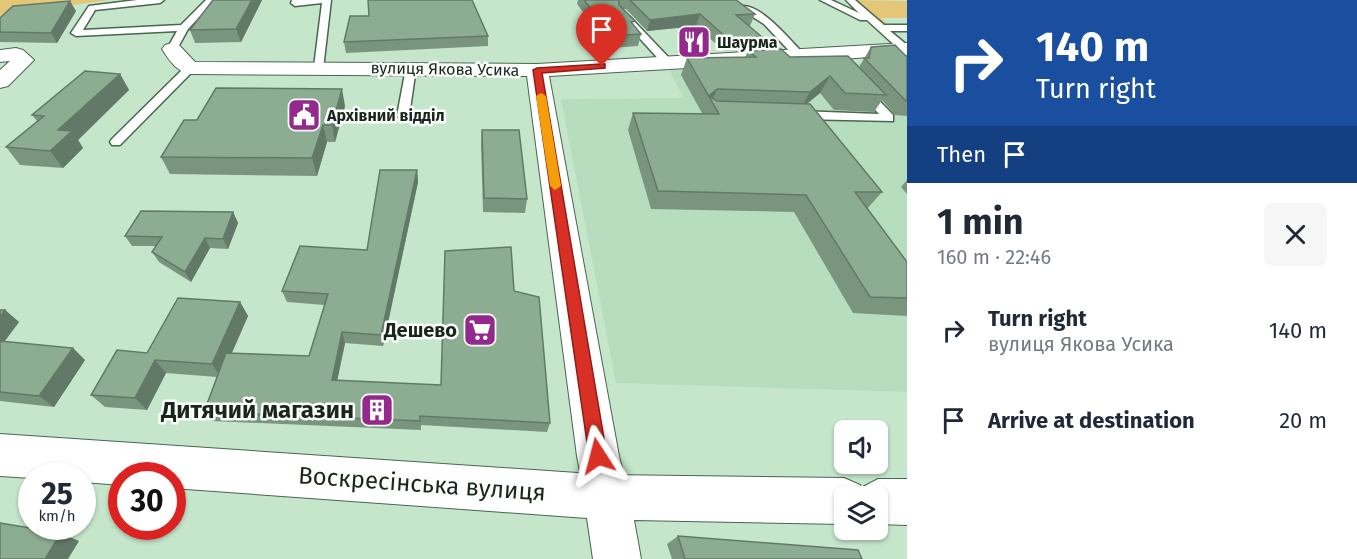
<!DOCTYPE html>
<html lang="en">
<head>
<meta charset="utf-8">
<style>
	body { margin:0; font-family:"Fira Sans",sans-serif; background:#f6f6f7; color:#1f2937; height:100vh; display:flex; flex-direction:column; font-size:22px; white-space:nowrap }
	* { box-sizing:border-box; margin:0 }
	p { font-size:20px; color:#747a83 }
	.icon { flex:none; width:33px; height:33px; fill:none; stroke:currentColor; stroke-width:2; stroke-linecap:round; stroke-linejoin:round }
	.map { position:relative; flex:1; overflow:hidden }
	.sheet { display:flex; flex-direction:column; background:#fff; width:450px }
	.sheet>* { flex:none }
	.hud { background:#1a4fa0; color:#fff; overflow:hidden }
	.controls { position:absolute; left:834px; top:420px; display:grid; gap:12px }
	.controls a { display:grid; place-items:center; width:54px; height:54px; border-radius:9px; background:#fff; box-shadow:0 2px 4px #0004; font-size:30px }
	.speed { position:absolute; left:18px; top:462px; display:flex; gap:12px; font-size:30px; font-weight:700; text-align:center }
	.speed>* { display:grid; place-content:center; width:78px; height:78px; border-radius:50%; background:#fff; box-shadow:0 2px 4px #0004; line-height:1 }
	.speed small { font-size:15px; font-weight:400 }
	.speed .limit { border:9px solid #d22; background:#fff; color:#111 }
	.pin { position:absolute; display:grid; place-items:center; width:51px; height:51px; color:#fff; margin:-62px -26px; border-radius:50% 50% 50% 0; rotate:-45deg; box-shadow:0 0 6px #0007 }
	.pin .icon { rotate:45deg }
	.me { position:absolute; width:66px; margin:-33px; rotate:351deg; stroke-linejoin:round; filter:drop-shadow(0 0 4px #0008) }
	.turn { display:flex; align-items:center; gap:21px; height:126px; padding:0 30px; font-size:27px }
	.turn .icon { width:78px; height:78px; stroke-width:2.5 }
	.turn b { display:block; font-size:42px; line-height:51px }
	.then { display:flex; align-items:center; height:57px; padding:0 30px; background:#0003; gap:12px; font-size:22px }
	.round { display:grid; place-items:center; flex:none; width:63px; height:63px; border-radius:9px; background:#f6f6f7 }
	.head { display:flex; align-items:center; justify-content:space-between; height:102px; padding:0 30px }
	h1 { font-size:36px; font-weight:700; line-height:45px }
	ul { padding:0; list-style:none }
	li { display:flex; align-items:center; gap:18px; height:90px; padding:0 30px }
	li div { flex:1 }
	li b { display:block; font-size:22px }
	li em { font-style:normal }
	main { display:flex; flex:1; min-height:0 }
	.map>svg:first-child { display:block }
	.built { fill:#b6debe }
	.green { fill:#e3c776 }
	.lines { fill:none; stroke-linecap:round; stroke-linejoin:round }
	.lane-casing { stroke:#49664f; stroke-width:3 }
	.street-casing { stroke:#49664f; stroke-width:2 }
	.secondary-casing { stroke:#49664f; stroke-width:2 }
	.lane { fill:#fff; fill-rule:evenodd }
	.street { fill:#fff; fill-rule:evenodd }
	.secondary { fill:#fff; fill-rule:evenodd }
	.wall { fill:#79957e }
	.shaded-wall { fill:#637967 }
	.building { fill:#8dad93; stroke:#637967; stroke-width:1.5 }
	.route { fill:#d93025; stroke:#8d1f18; stroke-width:1.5 }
	.slow { fill:#f59e0b }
	.labels { text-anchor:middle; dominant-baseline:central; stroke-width:5; stroke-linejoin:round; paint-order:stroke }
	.far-poi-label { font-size:16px; font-weight:bold; fill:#19261c; stroke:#fbfefb; text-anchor:start }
	.far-street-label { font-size:16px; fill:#19261c; stroke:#fbfefb }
	.poi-label { font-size:20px; font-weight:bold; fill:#19261c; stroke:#fbfefb; text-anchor:end }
	.near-poi-label { font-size:24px; font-weight:bold; fill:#19261c; stroke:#fbfefb; text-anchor:end }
	.near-street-label { font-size:24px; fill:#19261c; stroke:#fbfefb }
</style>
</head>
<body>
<main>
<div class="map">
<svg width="907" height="559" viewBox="0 0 907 559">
	<rect width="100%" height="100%" fill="#c5e6cb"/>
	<polygon class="built" points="907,62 907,392 616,383 561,99 684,98 669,70"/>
	<g class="green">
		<polygon points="0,0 111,0 73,5 48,14 0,18"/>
		<polygon points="850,0 907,1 907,18 881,18 892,28 881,28"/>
	</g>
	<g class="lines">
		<g class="lane-casing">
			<g id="lane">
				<polygon points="137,0 164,0 160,3 95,10 83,30 181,25 206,0 215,0 188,29 176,51 172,52 167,49 177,31 76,36 71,33 89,6"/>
				<polygon points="292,0 331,0 323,69 315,69 314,67 322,3 295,6 291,3"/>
				<polygon points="820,0 831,0 859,13 846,0 855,0 884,25 907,25 907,31 890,31 907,45 907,52 901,51 867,20 860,20"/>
				<path d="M 742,6 C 761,4 790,40 803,53 L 803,57 L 795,57 L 764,24 L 742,10 Z"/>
				<polygon points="624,17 630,17 671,60 671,64 663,64 624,21"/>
				<polygon points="190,65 194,66 194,70 120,145 112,145 110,142 112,139 186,66"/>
				<polygon points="411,65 416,68 409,116 403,120 397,116 406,68"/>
				<polygon points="864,88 868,89 893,115 893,121 799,119 793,115 799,111 879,114 858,91"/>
			</g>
		</g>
		<g class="street-casing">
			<g id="street">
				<path d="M 172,43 L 179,45 L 195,62 L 537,64 L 907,43 L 907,55 L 549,76 L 619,456 L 629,497 L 623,513 L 607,519 L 591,513 L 585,497 L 577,456 L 527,76 L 190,74 C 176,71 169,60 162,49 L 165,45 Z"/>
				<polygon points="16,48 23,50 34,60 8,86 0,88 0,70 10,61 0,62 0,50"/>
			</g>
		</g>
		<g class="secondary-casing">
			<polygon id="secondary" points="0,434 607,475 844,478 860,485 861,488 878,479 907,479 907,525 878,524 878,496 844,496 844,524 634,520 641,559 593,559 587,518 172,488 172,476 122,476 122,485 82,482 82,476 32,476 32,478 0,476"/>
		</g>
		<use href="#lane" class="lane"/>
		<use href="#street" class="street"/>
		<use href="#secondary" class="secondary"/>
	</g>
	<g class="wall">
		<polygon points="213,0 262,0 241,42 195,43 190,30"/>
		<polygon points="578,0 736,0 755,14 750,26 749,26 762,37 756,49 724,51 696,26 647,31 626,9 623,9 634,25 641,34 638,46 610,48 577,4"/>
		<polygon points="76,11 57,43 0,42 0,18"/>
		<polygon points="488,36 488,46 346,53 344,42"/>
		<polygon points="871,47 907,57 907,116 895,115 882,100 874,112 834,110 820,93 807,104 882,192 867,209 907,262 907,316 853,313 794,212 651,209 628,130 633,113 702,113 681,75 687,58 745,57 748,51 859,67"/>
		<polygon points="120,74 129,90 78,140 83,148 63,168 20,165 6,147 37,121 32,115"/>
		<polygon points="345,106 335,142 327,142 317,176 170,174 161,157 197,120"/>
		<polygon points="482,130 527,199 525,213 483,212 481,144"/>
		<polygon points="417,170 418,182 383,346 345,343 337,381 441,385 514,291 550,423 547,432 421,425 421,430 212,421 204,412 217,377 166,373 147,410 105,407 91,395 147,353 240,302 248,316 232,353 309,356 325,305 287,302 282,291 367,250"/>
		<polygon points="907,180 907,194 901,187"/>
		<polygon points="233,212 238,223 228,249 210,248 191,282 159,262 152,252 155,246 132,246 125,236"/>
		<polygon points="0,310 5,310 19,322 5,341 85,360 54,407 0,401"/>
		<polygon points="678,536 862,559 672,559 667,544"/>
	</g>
	<g class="shaded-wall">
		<polygon points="252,0 262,0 241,42 236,29"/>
		<polygon points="70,1 76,11 57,43 51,33"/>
		<polygon points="700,14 696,26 647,31 650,20"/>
		<polygon points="120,74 129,90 78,140 83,148 63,168 50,151 58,130"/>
		<polygon points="830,76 820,93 800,109 810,92"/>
		<polygon points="342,89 345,106 335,142 332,125"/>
		<polygon points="717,89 712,101 709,96"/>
		<polygon points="323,125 327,142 317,176 312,158"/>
		<polygon points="417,170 418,182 383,346 381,335"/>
		<polygon points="233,212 238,223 228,249 223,239"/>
		<polygon points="205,238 210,248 191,282 185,272"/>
		<polygon points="240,302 248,316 221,377 212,364"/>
		<polygon points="5,310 19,322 0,347 0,317"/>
		<polygon points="342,332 345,343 335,391 332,380"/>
		<polygon points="73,348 85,360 54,407 39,396"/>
		<polygon points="155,360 166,373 147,410 135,398"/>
		<polygon points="61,533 79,541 68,559 45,559"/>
	</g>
	<g class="building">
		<polygon points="213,0 252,0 236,29 190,30"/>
		<polygon points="368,0 472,0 488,36 344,42 350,16 369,16"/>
		<polygon points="584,0 619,0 619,5 635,21 631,22 641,34 612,36"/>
		<polygon points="630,0 736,0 755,14 736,15 762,37 728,39 700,14 650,20"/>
		<polygon points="70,1 51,33 0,32 0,18 13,6"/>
		<polygon points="895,45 907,57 907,101 906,101 864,58 869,58 871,47"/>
		<polygon points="781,49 790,57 848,56 886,95 845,93 830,76 810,92 717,89 709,96 717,101 810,104 882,192 855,192 907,262 907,298 870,297 806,195 658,191 633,113 719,114 687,58 756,57 748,51"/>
		<polygon points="85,71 120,74 58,130 72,131 50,151 6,147 44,116 32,115"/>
		<polygon points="216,88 342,89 332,125 323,125 312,158 161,157 184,120 197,120"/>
		<polygon points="482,130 519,130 527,199 484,198"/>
		<polygon points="380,170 417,170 381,335 342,332 332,380 441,385 445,251 511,247 514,291 539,297 550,423 420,416 420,421 204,412 226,353 309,356 328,294 282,291 300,246 367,250"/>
		<polygon points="141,211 233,212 223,239 205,238 185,272 152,252 162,237 125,236"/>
		<polygon points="178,298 240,302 212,364 155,360 135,398 91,395 117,350 147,353"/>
		<polygon points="0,310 5,310 0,317"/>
		<polygon points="0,341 73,348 39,396 0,392"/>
		<polygon points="0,523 61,533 45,559 0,559"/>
		<polygon points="678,536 858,550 862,559 685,559"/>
	</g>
	<polygon class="route" points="602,64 605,64 605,68 542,73 607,456 604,462 598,465 592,462 589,456 533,70 537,68"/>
	<polygon class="slow" points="541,93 546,96 561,186 555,190 550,186 536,96"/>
	<defs>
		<g id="restaurant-square" transform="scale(1.725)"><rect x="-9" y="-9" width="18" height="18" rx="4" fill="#94298d" stroke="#fbfefb"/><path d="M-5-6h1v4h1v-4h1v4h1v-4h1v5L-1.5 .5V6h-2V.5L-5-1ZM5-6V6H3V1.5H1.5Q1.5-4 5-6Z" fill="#fff"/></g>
		<g id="civic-square" transform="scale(1.725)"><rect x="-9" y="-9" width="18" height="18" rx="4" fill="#94298d" stroke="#fbfefb"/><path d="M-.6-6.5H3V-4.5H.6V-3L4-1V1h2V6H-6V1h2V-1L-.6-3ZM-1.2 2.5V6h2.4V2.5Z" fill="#fff"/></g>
		<g id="supermarket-square" transform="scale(1.725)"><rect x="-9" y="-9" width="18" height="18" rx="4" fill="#94298d" stroke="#fbfefb"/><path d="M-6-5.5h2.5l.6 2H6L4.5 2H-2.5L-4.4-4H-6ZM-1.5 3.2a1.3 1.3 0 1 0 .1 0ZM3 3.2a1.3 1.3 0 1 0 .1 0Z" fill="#fff"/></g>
		<g id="building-square" transform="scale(1.725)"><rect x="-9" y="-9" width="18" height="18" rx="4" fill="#94298d" stroke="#fbfefb"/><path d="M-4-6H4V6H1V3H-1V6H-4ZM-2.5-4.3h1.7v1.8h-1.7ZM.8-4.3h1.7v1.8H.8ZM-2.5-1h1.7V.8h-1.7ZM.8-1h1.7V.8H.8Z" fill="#fff"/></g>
	</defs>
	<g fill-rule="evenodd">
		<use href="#restaurant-square" x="694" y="42"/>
		<use href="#civic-square" x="304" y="115"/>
		<use href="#supermarket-square" x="480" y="330"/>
		<use href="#building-square" x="377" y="410"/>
	</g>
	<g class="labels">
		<g class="far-poi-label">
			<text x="717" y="42">Шаурма</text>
			<text x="327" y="115">Архівний відділ</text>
		</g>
		<g class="far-street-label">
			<text transform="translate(445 69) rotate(1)">вулиця Якова Усика</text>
		</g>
		<g class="poi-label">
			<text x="457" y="330">Дешево</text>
		</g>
		<g class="near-poi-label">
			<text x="354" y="410">Дитячий магазин</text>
		</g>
		<g class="near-street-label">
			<text transform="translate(422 484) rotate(4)">Воскресінська вулиця</text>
		</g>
	</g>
</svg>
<div class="controls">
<a><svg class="icon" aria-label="sound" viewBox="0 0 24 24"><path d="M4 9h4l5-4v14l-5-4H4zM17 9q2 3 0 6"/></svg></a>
<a><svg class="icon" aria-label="layers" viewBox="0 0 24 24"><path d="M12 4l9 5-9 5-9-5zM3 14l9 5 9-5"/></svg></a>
</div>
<div class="speed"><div>25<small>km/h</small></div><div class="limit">30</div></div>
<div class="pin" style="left:602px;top:66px;background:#d93025"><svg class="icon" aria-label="arrive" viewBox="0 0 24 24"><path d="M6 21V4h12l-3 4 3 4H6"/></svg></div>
<svg class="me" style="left:598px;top:456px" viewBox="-20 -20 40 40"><path d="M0-17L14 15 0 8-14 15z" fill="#d93025" stroke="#fff" stroke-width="4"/></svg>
</div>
<section class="sheet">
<div class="hud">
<div class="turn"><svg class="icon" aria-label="right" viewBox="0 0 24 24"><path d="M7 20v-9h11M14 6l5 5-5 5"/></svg><div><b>140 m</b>Turn right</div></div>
<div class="then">Then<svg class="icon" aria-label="arrive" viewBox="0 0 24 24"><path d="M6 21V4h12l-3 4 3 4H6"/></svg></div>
</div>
<div class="head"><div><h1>1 min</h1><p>160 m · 22:46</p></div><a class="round"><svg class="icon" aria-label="close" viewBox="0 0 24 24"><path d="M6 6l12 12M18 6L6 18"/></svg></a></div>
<ul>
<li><svg class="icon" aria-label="right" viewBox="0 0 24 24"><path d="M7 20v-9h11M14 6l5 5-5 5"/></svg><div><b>Turn right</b><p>вулиця Якова Усика</p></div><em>140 m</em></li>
<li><svg class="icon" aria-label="arrive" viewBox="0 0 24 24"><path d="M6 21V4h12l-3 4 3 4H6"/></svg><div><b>Arrive at destination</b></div><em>20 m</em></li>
</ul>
</section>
</main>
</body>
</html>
